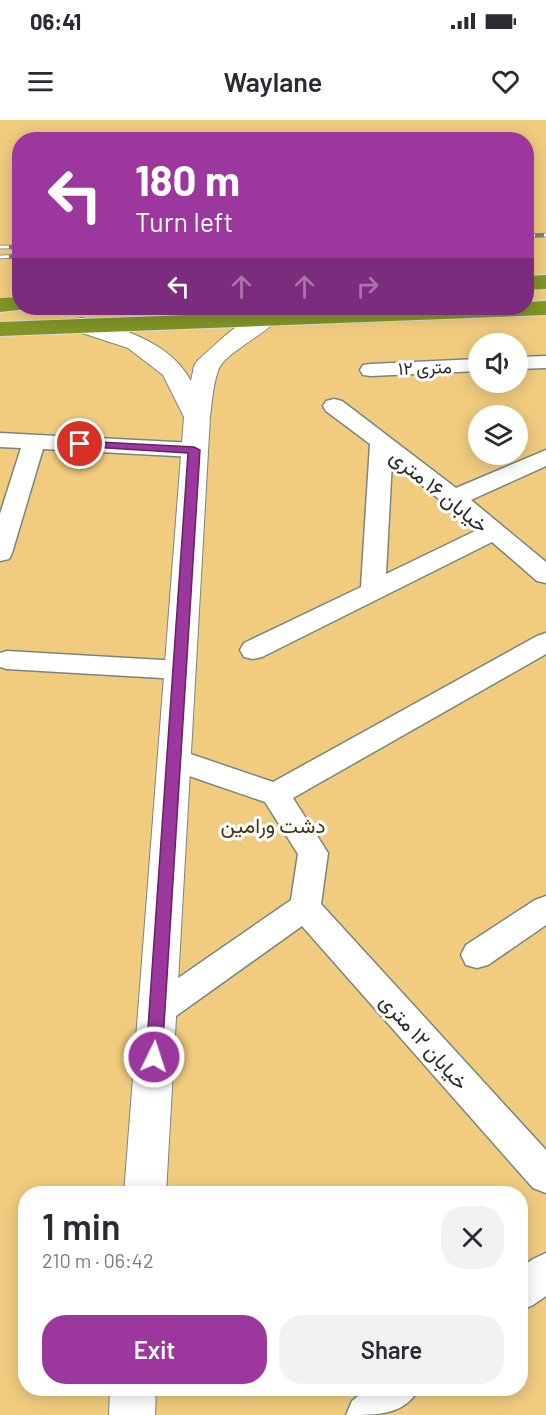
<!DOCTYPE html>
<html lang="en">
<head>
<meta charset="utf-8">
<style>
	body { margin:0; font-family:Barlow,Vazirmatn,sans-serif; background:#f2f2f3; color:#2b2b33; height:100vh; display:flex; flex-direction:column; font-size:22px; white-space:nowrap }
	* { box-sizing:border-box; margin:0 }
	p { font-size:20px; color:#7c7c81 }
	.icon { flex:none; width:33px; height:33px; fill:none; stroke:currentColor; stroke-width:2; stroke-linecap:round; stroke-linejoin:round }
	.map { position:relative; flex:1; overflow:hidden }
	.side { position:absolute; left:18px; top:1066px; width:510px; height:210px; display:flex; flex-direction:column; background:#fff; border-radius:24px; box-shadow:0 3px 15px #0003 }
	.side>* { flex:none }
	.top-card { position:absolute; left:12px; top:12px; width:522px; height:183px; border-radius:24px; box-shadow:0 3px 15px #0003; background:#9b379d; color:#fff; overflow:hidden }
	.tools { position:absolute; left:468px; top:213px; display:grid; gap:12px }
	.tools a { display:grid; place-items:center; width:60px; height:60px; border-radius:50%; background:#fff; box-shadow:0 3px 15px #0003; font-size:30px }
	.pin { position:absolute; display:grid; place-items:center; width:51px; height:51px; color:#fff; margin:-26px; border:3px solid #fff; border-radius:50%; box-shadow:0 2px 6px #0007 }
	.me { position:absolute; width:66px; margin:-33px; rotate:4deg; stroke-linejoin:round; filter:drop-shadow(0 0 4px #0008) }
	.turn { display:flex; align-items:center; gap:21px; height:126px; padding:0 24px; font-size:27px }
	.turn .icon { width:78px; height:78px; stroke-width:2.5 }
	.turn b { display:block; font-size:42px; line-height:51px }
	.lanes { display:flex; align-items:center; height:57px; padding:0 24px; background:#0003; justify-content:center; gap:30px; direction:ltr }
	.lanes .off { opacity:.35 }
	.round { display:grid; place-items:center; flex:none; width:63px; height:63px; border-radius:24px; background:#f2f2f3 }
	.summary { display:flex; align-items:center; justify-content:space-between; height:102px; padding:0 24px }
	h1 { font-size:36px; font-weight:600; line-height:45px }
	.button { display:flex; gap:12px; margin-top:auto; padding:12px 24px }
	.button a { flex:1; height:69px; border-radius:24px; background:#9b379d; color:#fff; font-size:24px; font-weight:600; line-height:69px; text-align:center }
	.button a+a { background:#f2f2f3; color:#2b2b33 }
	.status { display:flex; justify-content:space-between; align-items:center; height:42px; padding:0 30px; background:#fff; direction:ltr }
	.status svg { height:16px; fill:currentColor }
	header { display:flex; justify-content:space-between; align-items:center; height:78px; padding:0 24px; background:#fff; font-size:27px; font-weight:600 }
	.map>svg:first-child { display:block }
	.green { fill:#f1cc7f; fill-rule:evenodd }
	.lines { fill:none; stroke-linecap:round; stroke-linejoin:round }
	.street-casing { stroke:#77877c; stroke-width:3 }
	.secondary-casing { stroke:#77877c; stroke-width:2 }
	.highway-casing { stroke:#dcdddd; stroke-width:2 }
	.street { fill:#fff; fill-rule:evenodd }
	.secondary { fill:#fff; fill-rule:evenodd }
	.highway { fill:#819527; fill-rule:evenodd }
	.rail-casing { stroke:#77827b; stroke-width:4.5 }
	.rail { stroke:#fff; stroke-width:3; stroke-dasharray:9; stroke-linecap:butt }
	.route { fill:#9b379d; stroke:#652466; stroke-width:1.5 }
	.labels { text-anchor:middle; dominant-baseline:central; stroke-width:6; stroke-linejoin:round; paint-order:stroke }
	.far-street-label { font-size:18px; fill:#272d29; stroke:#fff }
	.street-label { font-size:21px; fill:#272d29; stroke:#fff }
	.park-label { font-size:21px; fill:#443411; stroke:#fff }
</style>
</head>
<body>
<div class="status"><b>06:41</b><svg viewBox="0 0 49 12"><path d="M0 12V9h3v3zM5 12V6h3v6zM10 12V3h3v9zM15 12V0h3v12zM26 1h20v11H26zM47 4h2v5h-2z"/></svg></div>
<header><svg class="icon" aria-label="menu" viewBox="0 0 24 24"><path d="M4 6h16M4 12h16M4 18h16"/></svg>Waylane<svg class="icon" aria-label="heart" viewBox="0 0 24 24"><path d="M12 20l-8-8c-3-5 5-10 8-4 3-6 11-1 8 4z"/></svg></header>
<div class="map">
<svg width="546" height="1295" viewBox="0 0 546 1295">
	<rect width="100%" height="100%" fill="#eafcef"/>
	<path class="green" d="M 0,0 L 546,0 L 546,1295 L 0,1295 ZM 20,20 L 526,20 L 526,188 L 20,188 ZM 478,224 L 518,224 L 518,262 L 478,262 ZM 478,296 L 518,296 L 518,334 L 478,334 ZM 26,1074 L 520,1074 L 520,1269 L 26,1269 Z"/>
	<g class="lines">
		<g class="street-casing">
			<g id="street">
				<polygon points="546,236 546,248 518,249 518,237"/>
				<polygon points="478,239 478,251 371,256 363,255 360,250 363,245 371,244"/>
				<path d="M 334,279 L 342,281 L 456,368 L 546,330 L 546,346 L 471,380 L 546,442 L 546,463 L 537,461 L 492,422 L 262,537 L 253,539 L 244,537 L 240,530 L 244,523 L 361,467 L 370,324 L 326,291 L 323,286 L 326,281 ZM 392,341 L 477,410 L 386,454 Z"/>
				<polygon points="0,313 194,323 202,325 205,330 202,335 194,337 43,329 12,433 9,439 0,441 0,394 21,328 0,327"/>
				<polygon points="546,513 546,534 293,678 328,733 321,784 546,1030 546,1073 533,1068 302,806 169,901 157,905 145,901 141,891 145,881 291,780 298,734 265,682 163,647 159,639 163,631 173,628 273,662 537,516"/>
				<polygon points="7,531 179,541 188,543 192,550 188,557 179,559 7,549 0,547 0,533"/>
				<polygon points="546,776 546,805 488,845 477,848 466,845 461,835 466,825 535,780"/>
				<polygon points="546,1133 546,1176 533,1185 520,1191 520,1148 533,1139"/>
				<path d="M 367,1269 L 419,1269 C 404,1295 379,1295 346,1295 L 352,1281 Z"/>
			</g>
		</g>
		<g class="secondary-casing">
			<g id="secondary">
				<path d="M 265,192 L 273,194 L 277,199 C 266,215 223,233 218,251 C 213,265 212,282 210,297 L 166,1074 L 124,1074 L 184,297 L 163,255 L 128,228 L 73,210 L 69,205 L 73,200 L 81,198 C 122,208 170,222 191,261 L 194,246 L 197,241 C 217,224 240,198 265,192 Z"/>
				<polygon points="110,1269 156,1269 155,1295 109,1295"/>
			</g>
		</g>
		<g class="highway-casing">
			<g id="highway">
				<polygon points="546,155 546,169 526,170 526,156"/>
				<polygon points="20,177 20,188 28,189 0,192 0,178"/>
				<polygon points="546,181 546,195 0,216 0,202 375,188 526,188 526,182"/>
			</g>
		</g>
		<use href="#street" class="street"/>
		<use href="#secondary" class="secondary"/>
		<use href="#highway" class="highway"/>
		<g class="rail-casing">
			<g id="rail">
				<polyline points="526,116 546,115"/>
				<polyline points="0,127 20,127"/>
				<polyline points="0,137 20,136"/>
			</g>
		</g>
		<use href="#rail" class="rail"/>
	</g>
	<polygon class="route" points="80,321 194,327 200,330 162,937 160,942 154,944 148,942 146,937 188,333 76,326 75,324"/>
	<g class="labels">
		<g class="far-street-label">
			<text transform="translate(425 247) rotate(-2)">۱۲ متری</text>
		</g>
		<g class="street-label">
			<text transform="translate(440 370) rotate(39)">خیابان ۱۶ متری</text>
			<text transform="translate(425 921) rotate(48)">خیابان ۱۲ متری</text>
		</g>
		<g class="park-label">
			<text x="273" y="704">دشت ورامین</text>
		</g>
	</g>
</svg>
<div class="tools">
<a><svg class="icon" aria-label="sound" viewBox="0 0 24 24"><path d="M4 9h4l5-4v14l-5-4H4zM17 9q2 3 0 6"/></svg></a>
<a><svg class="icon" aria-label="layers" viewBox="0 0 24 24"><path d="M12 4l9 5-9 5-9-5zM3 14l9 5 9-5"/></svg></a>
</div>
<div class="pin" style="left:80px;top:324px;background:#d93025"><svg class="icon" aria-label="arrive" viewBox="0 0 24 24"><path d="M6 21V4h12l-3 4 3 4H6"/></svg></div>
<svg class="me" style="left:154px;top:937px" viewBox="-20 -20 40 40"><circle r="17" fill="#9b379d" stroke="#fff" stroke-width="3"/><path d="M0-11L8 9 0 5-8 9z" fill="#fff"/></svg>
<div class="top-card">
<div class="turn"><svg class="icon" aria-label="left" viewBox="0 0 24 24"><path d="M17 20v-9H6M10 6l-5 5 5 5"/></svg><div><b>180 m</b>Turn left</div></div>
<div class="lanes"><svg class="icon" aria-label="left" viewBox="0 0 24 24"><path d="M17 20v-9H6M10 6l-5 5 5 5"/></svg><svg class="icon off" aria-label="ahead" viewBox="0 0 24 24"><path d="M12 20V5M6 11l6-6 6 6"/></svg><svg class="icon off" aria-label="ahead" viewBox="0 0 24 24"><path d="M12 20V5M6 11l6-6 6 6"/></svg><svg class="icon off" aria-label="right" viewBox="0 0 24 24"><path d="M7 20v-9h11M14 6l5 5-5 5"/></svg></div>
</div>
<section class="side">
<div class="summary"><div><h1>1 min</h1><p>210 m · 06:42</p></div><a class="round"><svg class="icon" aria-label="close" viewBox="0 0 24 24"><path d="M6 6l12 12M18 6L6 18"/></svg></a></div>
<div class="button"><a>Exit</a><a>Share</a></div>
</section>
</div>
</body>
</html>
